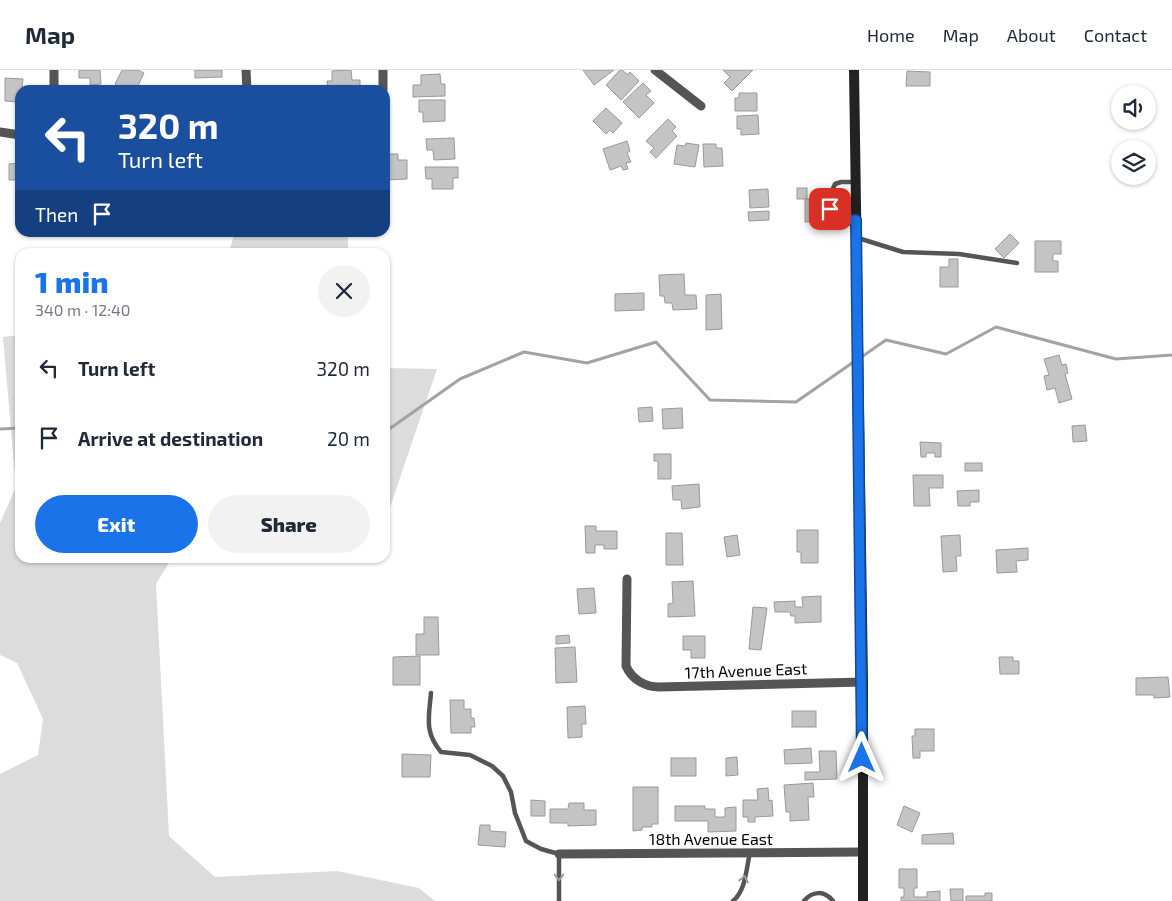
<!DOCTYPE html>
<html lang="en">
<head>
<meta charset="utf-8">
<style>
	body { margin:0; font-family:"Exo 2",sans-serif; background:#f2f2f3; color:#1f2937; height:100vh; display:flex; flex-direction:column; font-size:19px; white-space:nowrap }
	* { box-sizing:border-box; margin:0 }
	p { font-size:16px; color:#747a83 }
	.icon { flex:none; width:28px; height:28px; fill:none; stroke:currentColor; stroke-width:2; stroke-linecap:round; stroke-linejoin:round }
	.map { position:relative; flex:1; overflow:hidden }
	.drawer { position:absolute; left:15px; top:178px; width:375px; height:315px; display:flex; flex-direction:column; background:#fff; border-radius:15px; box-shadow:0 1px 4px #0004 }
	.drawer>* { flex:none }
	.guide { position:absolute; left:15px; top:15px; width:375px; height:152px; border-radius:15px; box-shadow:0 1px 4px #0004; background:#1a4fa0; color:#fff; overflow:hidden }
	.controls { position:absolute; left:1111px; top:15px; display:grid; gap:10px }
	.controls a { display:grid; place-items:center; width:45px; height:45px; border-radius:50%; background:#fff; box-shadow:0 1px 4px #0004; font-size:25px }
	.pin { position:absolute; display:grid; place-items:center; width:42px; height:42px; color:#fff; margin:-21px; border-radius:10px; box-shadow:0 2px 8px #0006 }
	.me { position:absolute; width:55px; margin:-28px; rotate:0deg; stroke-linejoin:round; filter:drop-shadow(0 0 4px #0008) }
	.turn { display:flex; align-items:center; gap:18px; height:105px; padding:0 20px; font-size:22px }
	.turn .icon { width:65px; height:65px; stroke-width:2.5 }
	.turn b { display:block; font-size:35px; line-height:42px }
	.then { display:flex; align-items:center; height:48px; padding:0 20px; background:#0003; gap:10px; font-size:19px }
	.round { display:grid; place-items:center; flex:none; width:52px; height:52px; border-radius:26px; background:#f2f2f3 }
	.head { display:flex; align-items:center; justify-content:space-between; height:85px; padding:0 20px }
	h1 { font-size:30px; font-weight:800; line-height:38px; color:#1a73e8 }
	.button { display:flex; gap:10px; margin-top:auto; padding:10px 20px }
	.button a { flex:1; height:58px; border-radius:30px; background:#1a73e8; color:#fff; font-size:20px; font-weight:800; line-height:58px; text-align:center }
	.button a+a { background:#f2f2f3; color:#1f2937 }
	ul { padding:0; list-style:none }
	li { display:flex; align-items:center; gap:15px; height:70px; padding:0 20px }
	li div { flex:1 }
	li b { display:block; font-size:19px }
	li em { font-style:normal }
	header { display:flex; align-items:center; gap:30px; box-sizing:border-box; height:70px; padding:0 25px; background:#fff; border-bottom:1px solid #e0e1e3 }
	header strong { font-size:24px }
	nav { display:flex; gap:28px; margin-inline-start:auto; font-size:18px }
	.map>svg:first-child { display:block }
	.green { fill:#dcdcdc }
	.lines { fill:none; stroke-linecap:round; stroke-linejoin:round }
	.stream { stroke:#a3a3a3; stroke-width:3 }
	.building { fill:#c4c4c4; stroke:#999 }
	.lane { stroke:#555; stroke-width:4.5 }
	.street { stroke:#555; stroke-width:9 }
	.secondary { stroke:#222; stroke-width:10 }
	.oneway { stroke:#999 }
	.route-casing { stroke:#114b97; stroke-width:12 }
	.route { stroke:#1a73e8; stroke-width:9 }
	.labels { text-anchor:middle; dominant-baseline:central; stroke-width:4; stroke-linejoin:round; paint-order:stroke }
	.street-label { font-size:16px; fill:#000; stroke:#fff }
</style>
</head>
<body>
<header>
<strong>Map</strong>
<nav><a>Home</a><a>Map</a><a>About</a><a>Contact</a></nav>
</header>
<div class="map">
<svg width="1172" height="831" viewBox="0 0 1172 831">
	<rect width="100%" height="100%" fill="#fff"/>
	<g class="green">
		<polygon points="235,162 348,163 348,182 229,182"/>
		<polygon points="20,265 20,488 172,488 156,514 169,766 215,807 337,801 419,818 435,831 0,831 0,704 38,685 43,649 17,593 0,585 0,453 16,417 3,267"/>
		<polygon points="385,298 437,299 385,452"/>
	</g>
	<g class="lines">
		<g class="stream">
			<polyline points="860,288 886,270 946,284 996,257 1116,289 1172,285"/>
			<polyline points="0,359 20,358"/>
			<polyline points="385,362 460,309 524,282 587,293 656,272 710,330 796,332 855,291"/>
		</g>
	</g>
	<g class="building">
		<polygon points="79,0 100,0 101,14 90,15 90,8 79,8"/>
		<polygon points="122,0 138,0 144,3 136,20 128,16 126,19 115,14"/>
		<polygon points="195,0 222,0 222,7 195,8"/>
		<polygon points="351,0 352,10 360,10 360,20 328,20 327,11 332,11 332,1"/>
		<polygon points="583,0 614,0 594,15"/>
		<polygon points="620,0 622,0 628,5 630,2 639,11 621,30 606,15"/>
		<polygon points="723,0 753,0 732,21 724,13 730,7"/>
		<polygon points="907,1 930,2 930,16 906,16"/>
		<polygon points="440,4 441,14 445,14 445,26 413,27 413,15 421,15 421,5"/>
		<polygon points="5,8 23,9 22,20 20,20 20,37 17,37 17,32 5,31"/>
		<polygon points="643,13 651,21 646,25 654,33 639,48 623,32"/>
		<rect x="195" y="17" width="22" height="3"/>
		<polygon points="739,23 757,23 757,41 735,41 735,28 739,28"/>
		<polygon points="419,30 445,30 445,51 423,52 423,42 419,42"/>
		<polygon points="606,38 622,53 613,63 610,60 606,64 593,51"/>
		<polygon points="758,45 759,64 741,65 741,59 737,59 737,46"/>
		<polygon points="668,49 676,57 672,61 677,66 656,88 650,82 654,78 646,71"/>
		<polygon points="454,68 455,89 434,90 433,80 427,80 426,69"/>
		<polygon points="627,71 630,81 627,83 631,92 626,93 628,99 623,100 621,96 610,100 603,79"/>
		<polygon points="686,73 699,75 695,97 674,94 677,75 685,76"/>
		<polygon points="703,74 716,74 716,78 722,78 723,96 704,97"/>
		<polygon points="385,84 398,84 398,90 407,90 407,109 386,110"/>
		<polygon points="20,93 20,110 9,110 9,94"/>
		<polygon points="425,97 458,97 458,108 453,108 453,119 432,119 432,109 426,109"/>
		<rect x="797" y="118" width="10" height="11"/>
		<polygon points="768,119 769,137 750,138 749,120"/>
		<polygon points="805,129 823,129 824,151 805,152"/>
		<polygon points="769,141 769,150 749,151 748,142"/>
		<polygon points="1010,164 1019,173 1004,188 995,179"/>
		<polygon points="1035,171 1061,171 1061,184 1053,184 1053,191 1058,191 1058,202 1035,202"/>
		<polygon points="949,189 958,189 958,217 940,217 940,197 949,197"/>
		<polygon points="684,204 685,225 696,225 697,239 673,240 672,233 665,233 664,226 660,226 659,205"/>
		<polygon points="644,223 644,240 615,241 615,224"/>
		<polygon points="721,224 722,259 706,260 706,225"/>
		<polygon points="1059,285 1062,295 1066,294 1068,303 1065,304 1072,329 1059,333 1055,318 1047,320 1044,306 1049,305 1044,289"/>
		<polygon points="652,337 653,351 639,352 638,338"/>
		<polygon points="682,338 683,358 663,359 662,339"/>
		<polygon points="1085,355 1087,371 1073,372 1072,356"/>
		<polygon points="920,372 941,373 941,387 935,387 935,383 926,383 926,387 921,387"/>
		<polygon points="654,384 671,384 671,409 658,409 658,391 654,391"/>
		<rect x="965" y="393" width="17" height="8"/>
		<polygon points="913,405 943,405 943,418 929,418 930,436 914,436"/>
		<polygon points="699,414 700,437 682,439 681,430 673,430 672,416"/>
		<polygon points="979,420 979,432 970,432 970,436 958,436 957,421"/>
		<polygon points="585,456 596,456 596,461 617,461 617,479 604,479 604,475 595,475 595,483 586,483"/>
		<polygon points="797,460 818,460 818,493 801,493 801,482 797,482"/>
		<polygon points="666,463 682,463 683,495 666,495"/>
		<polygon points="737,465 740,485 727,487 724,467"/>
		<polygon points="960,465 961,486 956,486 957,501 943,502 941,466"/>
		<polygon points="1028,478 1028,490 1016,491 1017,502 997,503 996,480"/>
		<polygon points="693,511 695,546 668,547 668,534 673,533 672,512"/>
		<polygon points="594,518 596,543 579,544 577,519"/>
		<polygon points="821,526 821,552 795,553 795,546 791,546 790,542 775,542 774,532 795,531 795,537 803,537 802,527"/>
		<polygon points="753,537 767,538 761,580 749,579"/>
		<polygon points="424,547 438,547 439,585 416,585 416,564 424,564"/>
		<polygon points="569,565 570,573 556,574 556,566"/>
		<polygon points="683,566 705,566 705,588 691,588 691,580 683,580"/>
		<polygon points="575,577 577,612 556,613 555,578"/>
		<polygon points="420,586 420,615 393,615 393,587"/>
		<polygon points="999,587 1013,587 1013,591 1019,591 1019,604 1000,604"/>
		<polygon points="1168,607 1170,627 1154,628 1154,625 1136,625 1136,608"/>
		<polygon points="450,630 464,630 464,639 471,639 471,648 474,648 475,657 471,657 471,663 451,663"/>
		<polygon points="585,636 586,654 582,654 582,667 568,668 567,637"/>
		<rect x="792" y="641" width="24" height="16"/>
		<polygon points="915,659 934,659 934,681 920,681 920,688 913,688 912,666 915,666"/>
		<polygon points="811,678 812,693 785,694 784,680"/>
		<polygon points="819,681 836,681 837,709 805,710 805,702 820,702"/>
		<polygon points="402,684 431,685 430,707 402,707"/>
		<polygon points="737,687 738,705 726,706 726,688"/>
		<rect x="671" y="688" width="25" height="18"/>
		<polygon points="813,713 814,727 808,727 809,750 790,751 790,742 786,742 784,715"/>
		<polygon points="633,717 658,717 658,754 652,754 652,757 642,757 642,760 633,761"/>
		<polygon points="768,718 769,731 772,730 773,746 755,747 755,752 748,752 748,747 743,747 743,730 758,730 757,719"/>
		<polygon points="531,730 545,731 545,746 531,746"/>
		<polygon points="569,733 584,733 584,740 596,740 596,755 568,756 568,753 550,753 550,739 568,739"/>
		<polygon points="675,736 705,736 705,739 715,739 715,747 725,747 725,738 736,737 736,761 708,762 708,751 675,751"/>
		<polygon points="904,736 920,743 912,762 897,755"/>
		<polygon points="480,755 490,755 490,761 506,762 505,777 478,775"/>
		<polygon points="953,763 954,774 922,774 922,765"/>
		<polygon points="899,799 917,799 917,818 914,818 914,827 927,827 927,822 940,821 940,831 901,831 901,827 904,827 904,818 899,818"/>
		<polygon points="950,819 963,819 963,831 951,831"/>
		<polygon points="985,823 992,823 992,831 966,831 966,826 985,826"/>
	</g>
	<g class="lines">
		<g class="lane">
			<path d="M 855,150 C 851,150 846,150 842,150 C 824,146 829,126 835,114 L 841,112 L 856,112"/>
			<polyline points="858,168 903,182 959,184 1017,193"/>
			<path d="M 431,623 C 429,647 424,662 441,682 L 470,685 L 492,696 L 503,706 L 511,722 L 515,743 L 526,771 L 541,779 L 559,784 L 559,831"/>
			<path d="M 733,831 C 746,820 746,799 750,783"/>
			<path d="M 804,831 C 812,821 824,820 833,831"/>
		</g>
		<g class="street">
			<polyline points="54,0 54,20"/>
			<polyline points="246,0 247,20"/>
			<polyline points="383,0 383,20"/>
			<polyline points="655,0 701,36"/>
			<polyline points="0,62 20,65"/>
			<path d="M 627,509 L 626,596 C 632,610 646,617 659,617 L 863,612"/>
			<polyline points="559,784 862,782"/>
		</g>
		<polyline class="secondary" points="854,0 863,612 863,831"/>
	</g>
	<defs><path id="oneway-chevron" d="M-2-3.5L2.5 0L-2 3.5" fill="none" stroke-width="1.6" stroke-linecap="round" stroke-linejoin="round" transform="scale(1.25)"/></defs>
	<g class="oneway">
		<use href="#oneway-chevron" transform="translate(559 807) rotate(90)"/>
		<use href="#oneway-chevron" transform="translate(744 809) rotate(-77)"/>
	</g>
	<g class="lines">
		<g class="route-casing">
			<path id="route" d="M 830,139 C 836,150 845,150 856,150 L 862,688"/>
		</g>
		<use href="#route" class="route"/>
	</g>
	<g class="labels">
		<g class="street-label">
			<text transform="translate(746 600) rotate(-2)">17th Avenue East</text>
			<text x="711" y="768">18th Avenue East</text>
		</g>
	</g>
</svg>
<div class="controls">
<a><svg class="icon" aria-label="sound" viewBox="0 0 24 24"><path d="M4 9h4l5-4v14l-5-4H4zM17 9q2 3 0 6"/></svg></a>
<a><svg class="icon" aria-label="layers" viewBox="0 0 24 24"><path d="M12 4l9 5-9 5-9-5zM3 14l9 5 9-5"/></svg></a>
</div>
<div class="pin" style="left:830px;top:139px;background:#d93025"><svg class="icon" aria-label="arrive" viewBox="0 0 24 24"><path d="M6 21V4h12l-3 4 3 4H6"/></svg></div>
<svg class="me" style="left:862px;top:688px" viewBox="-20 -20 40 40"><path d="M0-17L14 15 0 8-14 15z" fill="#1a73e8" stroke="#fff" stroke-width="4"/></svg>
<div class="guide">
<div class="turn"><svg class="icon" aria-label="left" viewBox="0 0 24 24"><path d="M17 20v-9H6M10 6l-5 5 5 5"/></svg><div><b>320 m</b>Turn left</div></div>
<div class="then">Then<svg class="icon" aria-label="arrive" viewBox="0 0 24 24"><path d="M6 21V4h12l-3 4 3 4H6"/></svg></div>
</div>
<section class="drawer">
<div class="head"><div><h1>1 min</h1><p>340 m · 12:40</p></div><a class="round"><svg class="icon" aria-label="close" viewBox="0 0 24 24"><path d="M6 6l12 12M18 6L6 18"/></svg></a></div>
<ul>
<li><svg class="icon" aria-label="left" viewBox="0 0 24 24"><path d="M17 20v-9H6M10 6l-5 5 5 5"/></svg><div><b>Turn left</b></div><em>320 m</em></li>
<li><svg class="icon" aria-label="arrive" viewBox="0 0 24 24"><path d="M6 21V4h12l-3 4 3 4H6"/></svg><div><b>Arrive at destination</b></div><em>20 m</em></li>
</ul>
<div class="button"><a>Exit</a><a>Share</a></div>
</section>
</div>
</body>
</html>
